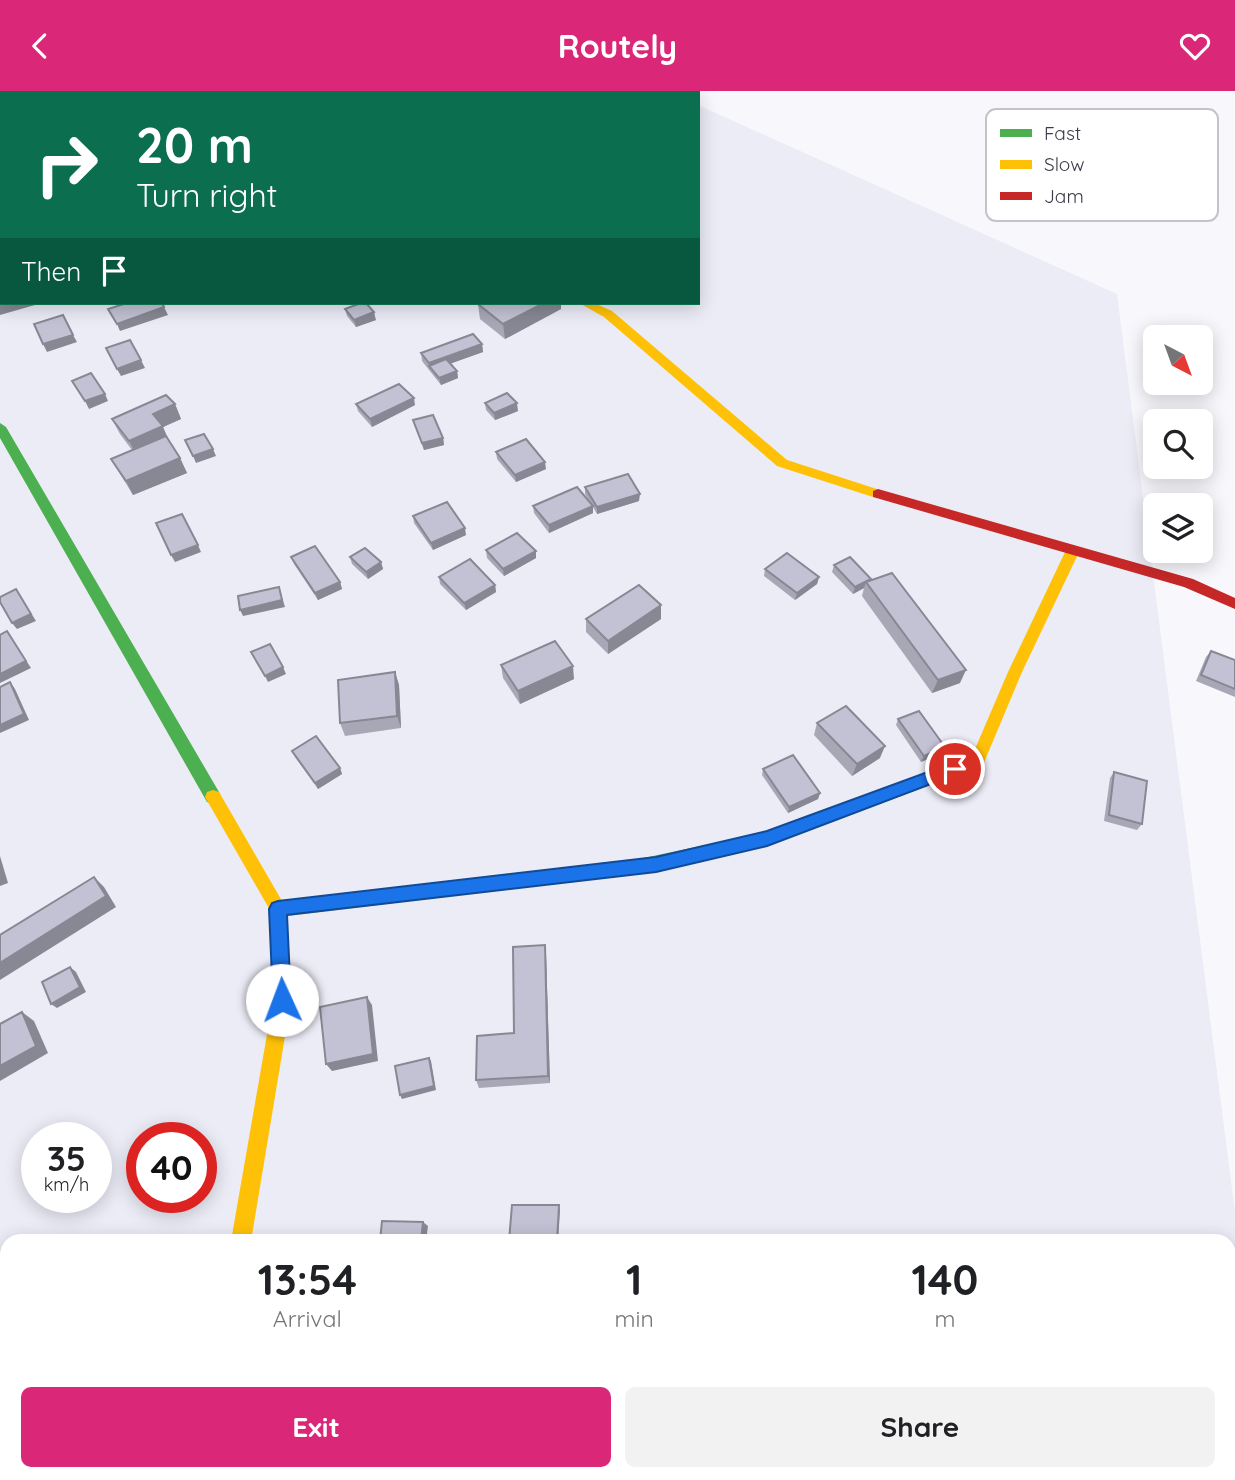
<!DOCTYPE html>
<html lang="en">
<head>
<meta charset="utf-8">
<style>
	body { margin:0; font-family:Quicksand,sans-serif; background:#f2f2f2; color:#202124; height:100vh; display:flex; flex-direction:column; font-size:26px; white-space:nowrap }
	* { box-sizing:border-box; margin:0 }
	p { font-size:23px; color:#757577 }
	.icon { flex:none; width:38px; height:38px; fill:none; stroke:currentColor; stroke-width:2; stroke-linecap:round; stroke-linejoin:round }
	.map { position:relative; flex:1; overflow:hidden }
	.drawer { position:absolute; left:0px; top:1143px; width:1236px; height:247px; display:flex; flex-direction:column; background:#fff; border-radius:21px 21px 0 0; box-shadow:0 4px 18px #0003 }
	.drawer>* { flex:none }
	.banner { position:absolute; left:0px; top:0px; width:700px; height:214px; box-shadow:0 4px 18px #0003; background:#0b6e4f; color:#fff; overflow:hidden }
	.needle { width:46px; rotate:139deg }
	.tools { position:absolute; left:1143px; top:234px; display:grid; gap:14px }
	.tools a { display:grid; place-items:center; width:70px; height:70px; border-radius:10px; background:#fff; box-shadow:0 4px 18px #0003; font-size:35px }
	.speed { position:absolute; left:21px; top:1031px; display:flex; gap:14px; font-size:35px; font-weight:700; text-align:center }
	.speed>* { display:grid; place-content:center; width:91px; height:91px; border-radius:50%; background:#fff; box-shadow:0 4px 18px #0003; line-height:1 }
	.speed small { font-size:18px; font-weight:400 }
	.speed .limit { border:10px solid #d22; background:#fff; color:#111 }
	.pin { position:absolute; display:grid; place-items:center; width:60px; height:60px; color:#fff; margin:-30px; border:4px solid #fff; border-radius:50%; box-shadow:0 2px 7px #0007 }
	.me { position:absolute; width:77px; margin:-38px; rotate:358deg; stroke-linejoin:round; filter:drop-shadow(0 0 5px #0008) }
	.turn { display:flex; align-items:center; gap:24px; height:147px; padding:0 21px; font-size:32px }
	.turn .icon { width:91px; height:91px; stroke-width:2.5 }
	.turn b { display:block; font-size:49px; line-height:60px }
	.then { display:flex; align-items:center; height:66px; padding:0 21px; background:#0003; gap:14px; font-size:26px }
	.eta { display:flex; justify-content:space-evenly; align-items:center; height:119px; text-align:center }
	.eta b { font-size:42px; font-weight:700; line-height:49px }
	.button { display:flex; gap:14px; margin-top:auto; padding:14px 21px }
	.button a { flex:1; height:80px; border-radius:10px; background:#db2777; color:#fff; font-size:28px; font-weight:700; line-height:80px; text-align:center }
	.button a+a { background:#f2f2f2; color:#202124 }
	header { display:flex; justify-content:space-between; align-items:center; height:91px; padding:0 21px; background:#db2777; color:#fff; font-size:32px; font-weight:700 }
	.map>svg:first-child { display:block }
	.built { fill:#ebecf6; fill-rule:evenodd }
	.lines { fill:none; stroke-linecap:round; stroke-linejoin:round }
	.street { fill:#b9bac6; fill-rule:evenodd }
	.fast { fill:#4caf50; fill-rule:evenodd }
	.slow { fill:#ffc107; fill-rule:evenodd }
	.jam { fill:#c62828; fill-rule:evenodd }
	.wall { fill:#a8a7b6 }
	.shaded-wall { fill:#888894 }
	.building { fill:#c3c2d4; stroke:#888894; stroke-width:2 }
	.route { fill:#1a73e8; stroke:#114b97; stroke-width:2 }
	.key { fill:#fff; stroke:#c4c4c8; stroke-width:2 }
	.key-label { font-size:19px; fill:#3a3b46 }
</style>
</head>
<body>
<header><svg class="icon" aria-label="back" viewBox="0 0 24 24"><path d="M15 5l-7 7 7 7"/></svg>Routely<svg class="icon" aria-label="heart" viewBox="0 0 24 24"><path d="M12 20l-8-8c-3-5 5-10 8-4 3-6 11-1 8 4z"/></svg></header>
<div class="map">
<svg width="1235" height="1389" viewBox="0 0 1235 1389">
	<rect width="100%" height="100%" fill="#f8f8fc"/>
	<path class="built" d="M 0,0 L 671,2 L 2,2 L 2,212 L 698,212 L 698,14 L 1117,203 L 1235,1121 L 1235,1171 L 1229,1177 L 1228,1150 L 7,1150 L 7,1382 L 1019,1383 L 1012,1389 L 0,1389 ZM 37,1046 L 96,1046 L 96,1106 L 37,1106 ZM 142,1046 L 201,1046 L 201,1106 L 142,1106 Z"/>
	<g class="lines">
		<g class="street">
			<polygon points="82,0 107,0 81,2"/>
			<polygon points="290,0 311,0 312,2 291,2"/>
			<rect x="0" y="21" width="2" height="12"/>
			<polygon points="179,1382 225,1382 224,1389 178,1389"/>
		</g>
		<g class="fast">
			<polygon points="0,332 6,336 219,701 221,706 219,711 213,713 207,711 0,347"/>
			<polygon points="968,666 973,668 976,673 973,678 767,755 634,783 628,781 626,776 628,771 634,769 767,741"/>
		</g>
		<g class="slow">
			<polygon points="579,212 594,212 612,220 787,369 883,400 883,406 873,406 777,375 604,226"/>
			<polygon points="1073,454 1080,459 1022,581 983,674 968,680 963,678 960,673 963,668 972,665 1008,581 1066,459"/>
			<polygon points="213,699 219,701 282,810 634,769 640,771 642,776 640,781 634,783 287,825 291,909 251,1150 231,1150 273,909 270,819 205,706 207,701"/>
		</g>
		<polygon class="jam" points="878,398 1193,488 1235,507 1235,518 1184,496 873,406 873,400"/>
	</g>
	<g class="wall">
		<polygon points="478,213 561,218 505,248 480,228"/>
		<polygon points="345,218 376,229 356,236 347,225"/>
		<polygon points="482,253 483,261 451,272 457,280 458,287 441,294 422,270 421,262"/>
		<polygon points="485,312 518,320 495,329 486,319"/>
		<polygon points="175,313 181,328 163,336 169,350 180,367 187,382 133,404 111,368 132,359 120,343 112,328"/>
		<polygon points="356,313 415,314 372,336 358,320"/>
		<polygon points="413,329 443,347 444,354 424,359 415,336"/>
		<polygon points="496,361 546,378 516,391 497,368"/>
		<polygon points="585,396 639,410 597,423 593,416 593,422 549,442 534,422 533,415 591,413 585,403"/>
		<polygon points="413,425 466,444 433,459 414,432"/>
		<polygon points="486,459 536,467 504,485 487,467"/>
		<polygon points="291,466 340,491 342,498 318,509 294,473"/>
		<polygon points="350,466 381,471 383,478 368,488 352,473"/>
		<polygon points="834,474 871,488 871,489 960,592 932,602 862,505 864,497 853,503 832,481"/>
		<polygon points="765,478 819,486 817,493 795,509 764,485"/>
		<polygon points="439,486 495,494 496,501 466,519 440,493"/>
		<polygon points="661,514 661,528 608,563 586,541 586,528"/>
		<polygon points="1211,560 1235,569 1235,606 1196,590 1206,566"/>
		<polygon points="501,574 574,588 520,613 503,587"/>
		<polygon points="395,581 399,594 401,637 345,645 340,632"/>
		<polygon points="898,628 945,656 942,662 921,671 896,634"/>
		<polygon points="817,632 880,667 852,685 814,644"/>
		<polygon points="292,660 340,677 342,683 318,698 295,666"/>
		<polygon points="763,678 820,702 818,708 788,722 762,684"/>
		<polygon points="1114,681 1142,733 1137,739 1104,730 1110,687"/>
		<polygon points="546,864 550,992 479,997 476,989 514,942"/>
		<polygon points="780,1382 796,1382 798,1389 759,1389"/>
	</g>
	<g class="shaded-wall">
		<polygon points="0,0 2,0 3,2 2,2 2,8 0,9"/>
		<polygon points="2,153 2,171 0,171 0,154"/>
		<polygon points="2,206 2,212 42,212 0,224 0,207"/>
		<polygon points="544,212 561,212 561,218 505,248 503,233"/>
		<polygon points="164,216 168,224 120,240 117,233"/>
		<polygon points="374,221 376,229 356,236 354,229"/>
		<polygon points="73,244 77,251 47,261 43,253"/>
		<polygon points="482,253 483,261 433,279 429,275 430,280 429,272"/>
		<polygon points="141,269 145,277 121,285 117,278"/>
		<polygon points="457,280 458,287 441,294 439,287"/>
		<polygon points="105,303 108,310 89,318 85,310"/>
		<polygon points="414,307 415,314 372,336 370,328"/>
		<polygon points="517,312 518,320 495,329 494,322"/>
		<polygon points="175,313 181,328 163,336 169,350 137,365 129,350 153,323"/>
		<polygon points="443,347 444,354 424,359 422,352"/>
		<polygon points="213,358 216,365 196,372 193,365"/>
		<polygon points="180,367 187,382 133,404 126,390"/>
		<polygon points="545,371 546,378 516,391 515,384"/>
		<polygon points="640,403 639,410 597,423 597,416"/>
		<polygon points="593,415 593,422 549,442 549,434"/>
		<polygon points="465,437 466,444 433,459 431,452"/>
		<polygon points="198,454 201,461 175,471 171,464"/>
		<polygon points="536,460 536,467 504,485 503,478"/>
		<polygon points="381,471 383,478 368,488 366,481"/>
		<polygon points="819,486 817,493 795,509 797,502"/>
		<polygon points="871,488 869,495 866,491 864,497 853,503 855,496"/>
		<polygon points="340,491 342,498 318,509 315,502"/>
		<polygon points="495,494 496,501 466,519 464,512"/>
		<polygon points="279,496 285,516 243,525 240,519"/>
		<polygon points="16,498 36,530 17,538 12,532"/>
		<polygon points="661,514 661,528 608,563 608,550"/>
		<polygon points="7,540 31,577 0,592 0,583"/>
		<polygon points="573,575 574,588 520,613 518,600"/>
		<polygon points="283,576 286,583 268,591 265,585"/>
		<polygon points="966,579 960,592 932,602 938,589"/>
		<polygon points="395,581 399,594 401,637 397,625"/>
		<polygon points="10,591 15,598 29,629 0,642 0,634"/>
		<polygon points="885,655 880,667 852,685 857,673"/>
		<polygon points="945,656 942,662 921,671 924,665"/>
		<polygon points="340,677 342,683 318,698 315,692"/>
		<polygon points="820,702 818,708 788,722 789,716"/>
		<polygon points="0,765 8,792 0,795"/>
		<polygon points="94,786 104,796 116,816 0,889 0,872"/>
		<polygon points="545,854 546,864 550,992 548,985"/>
		<polygon points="70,876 76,881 86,901 57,917 51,913"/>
		<polygon points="367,906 372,914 378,970 332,980 326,973"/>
		<polygon points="22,921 34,930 48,962 0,990 0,975"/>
		<polygon points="429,967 431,970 436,999 402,1008 400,1004"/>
		<polygon points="559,1114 560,1119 558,1150 557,1150"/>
		<polygon points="423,1131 428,1135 426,1150 421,1150"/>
	</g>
	<g class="building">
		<polygon points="194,0 226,0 228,2 190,2"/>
		<polygon points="0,77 2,77 2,91 0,88"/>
		<polygon points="1,104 2,120 0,120 0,105"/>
		<polygon points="0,138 2,138 2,153 0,154"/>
		<polygon points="0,183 2,183 2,206 0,207"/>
		<polygon points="127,212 162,212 164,216 117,233 108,218"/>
		<polygon points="361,212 366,212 374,221 354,229 345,218"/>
		<polygon points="481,212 544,212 503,233 478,213"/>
		<polygon points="63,224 73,244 43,253 34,233"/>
		<polygon points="473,243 482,253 429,272 421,262"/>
		<polygon points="130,249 141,269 117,278 106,257"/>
		<polygon points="446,268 457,280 439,287 429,275"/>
		<polygon points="91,282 105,303 85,310 72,290"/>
		<polygon points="399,293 414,307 370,328 356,313"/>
		<polygon points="507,302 517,312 494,322 485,312"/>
		<polygon points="166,304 175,313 153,323 163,335 129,350 112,328"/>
		<polygon points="433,324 443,347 422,352 413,329"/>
		<polygon points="204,343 213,358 193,365 185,349"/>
		<polygon points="166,345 180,367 126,390 111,368"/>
		<polygon points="526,348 545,371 515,384 496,361"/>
		<polygon points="628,383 640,403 597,416 585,396"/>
		<polygon points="577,396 593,415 549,434 533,415"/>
		<polygon points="447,411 465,437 431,452 413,425"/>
		<polygon points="182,423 198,454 171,464 156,432"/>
		<polygon points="517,442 536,460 503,478 486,459"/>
		<polygon points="315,455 340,491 315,502 291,466"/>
		<polygon points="365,457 381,471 366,481 350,466"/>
		<polygon points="787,462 819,486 797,502 765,478"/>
		<polygon points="850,466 871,488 855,496 834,474"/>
		<polygon points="470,468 495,494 464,512 439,486"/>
		<polygon points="892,482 966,579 938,589 866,491"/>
		<polygon points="639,494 661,514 608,550 586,528"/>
		<polygon points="279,496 282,509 240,519 238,505"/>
		<polygon points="16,498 31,523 12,532 0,511 0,506"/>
		<polygon points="7,540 26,570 0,583 0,544"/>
		<polygon points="555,550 573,575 518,600 501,574"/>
		<polygon points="270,553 283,576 265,585 251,561"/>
		<polygon points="1211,560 1235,569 1235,598 1201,584"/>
		<polygon points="395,581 397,625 340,632 338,589"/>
		<polygon points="10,591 24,623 0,634 0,596"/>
		<polygon points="846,615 885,655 857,673 817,632"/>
		<polygon points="919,620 945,656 924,665 898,628"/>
		<polygon points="316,645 340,677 315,692 292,660"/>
		<polygon points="793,664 820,702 789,716 763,678"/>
		<polygon points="1114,681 1147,690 1142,733 1109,724"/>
		<polygon points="94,786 106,805 0,872 0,844"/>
		<polygon points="545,854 548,985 476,989 477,945 514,942 513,856"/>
		<polygon points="70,876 80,896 51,913 42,891"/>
		<polygon points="367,906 373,963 326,973 320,916"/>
		<polygon points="22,921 36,955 0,975 0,933"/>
		<polygon points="429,967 434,995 400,1004 395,975"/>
		<polygon points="512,1114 559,1114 557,1150 509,1150"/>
		<polygon points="382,1130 423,1131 421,1150 380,1150"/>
		<polygon points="499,1382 562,1382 564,1389 500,1389"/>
		<rect x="567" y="1382" width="34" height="7"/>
		<rect x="620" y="1382" width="49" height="7"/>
		<polygon points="790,1382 796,1382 798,1389 768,1389"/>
	</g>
	<polygon class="route" points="955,671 960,673 963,678 960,682 767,755 656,781 287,824 291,909 288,915 282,917 275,915 273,909 269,818 272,812 278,810 656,766 767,740"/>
	<rect x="986" y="18" width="232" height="112" rx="10" class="key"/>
	<rect x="1000" y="38" width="32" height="8" fill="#4caf50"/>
	<rect x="1000" y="69" width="32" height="9" fill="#ffc107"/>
	<rect x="1000" y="101" width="32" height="8" fill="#c62828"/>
	<g class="key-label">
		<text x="1044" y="49">Fast</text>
		<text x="1044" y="80">Slow</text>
		<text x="1044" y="112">Jam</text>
	</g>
</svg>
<div class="tools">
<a><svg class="needle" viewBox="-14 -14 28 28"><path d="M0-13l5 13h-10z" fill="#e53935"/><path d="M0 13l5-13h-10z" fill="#757577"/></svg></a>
<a><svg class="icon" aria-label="search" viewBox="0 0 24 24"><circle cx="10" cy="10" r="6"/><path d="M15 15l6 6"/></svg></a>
<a><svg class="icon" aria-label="layers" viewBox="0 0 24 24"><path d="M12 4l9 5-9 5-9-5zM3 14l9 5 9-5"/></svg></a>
</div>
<div class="speed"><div>35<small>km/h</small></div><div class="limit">40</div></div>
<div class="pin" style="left:955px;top:678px;background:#d93025"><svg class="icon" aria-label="arrive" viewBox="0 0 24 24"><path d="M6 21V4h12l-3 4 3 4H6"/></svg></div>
<svg class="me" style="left:282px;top:909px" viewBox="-20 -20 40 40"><circle r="19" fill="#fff"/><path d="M0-13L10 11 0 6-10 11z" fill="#1a73e8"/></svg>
<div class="banner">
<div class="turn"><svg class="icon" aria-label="right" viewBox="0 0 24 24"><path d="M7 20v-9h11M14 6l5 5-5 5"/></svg><div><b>20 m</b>Turn right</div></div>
<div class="then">Then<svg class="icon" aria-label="arrive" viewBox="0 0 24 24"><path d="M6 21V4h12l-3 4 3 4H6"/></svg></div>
</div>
<section class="drawer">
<div class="eta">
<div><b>13:54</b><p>Arrival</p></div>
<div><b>1</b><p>min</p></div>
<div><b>140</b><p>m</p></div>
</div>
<div class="button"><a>Exit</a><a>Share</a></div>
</section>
</div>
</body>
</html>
